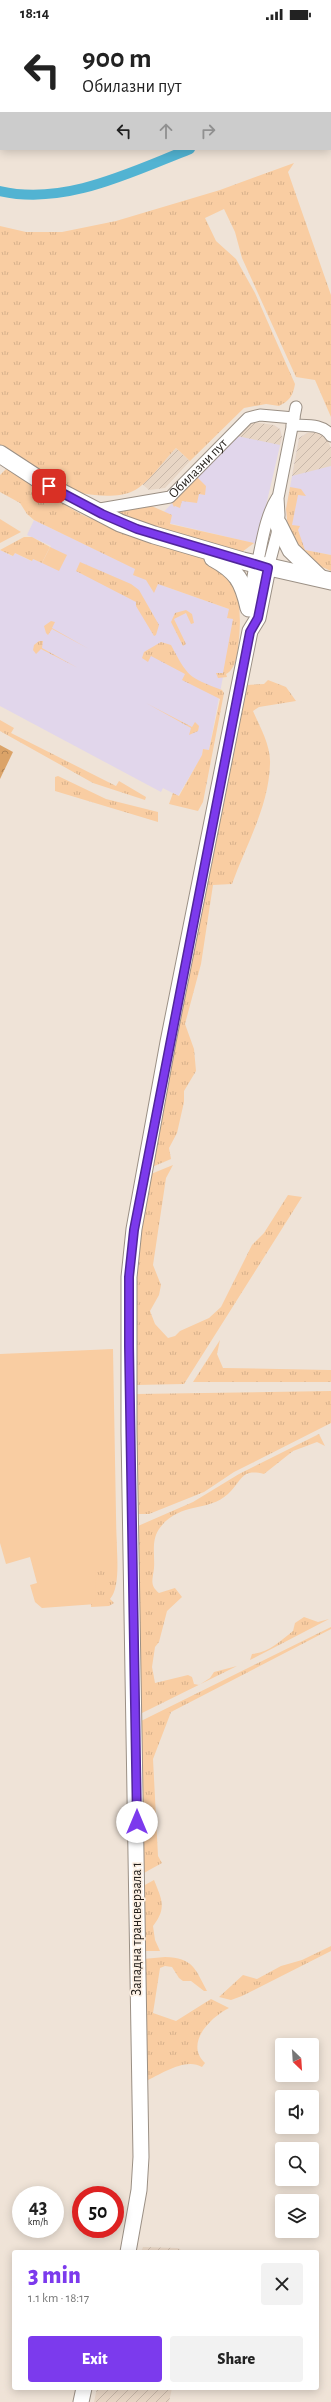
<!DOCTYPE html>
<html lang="en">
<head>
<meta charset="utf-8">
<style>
	body { margin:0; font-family:"Alegreya Sans",sans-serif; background:#f2f2f2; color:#222; height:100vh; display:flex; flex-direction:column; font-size:15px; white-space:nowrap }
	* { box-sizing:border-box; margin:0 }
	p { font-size:13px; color:#767676 }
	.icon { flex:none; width:22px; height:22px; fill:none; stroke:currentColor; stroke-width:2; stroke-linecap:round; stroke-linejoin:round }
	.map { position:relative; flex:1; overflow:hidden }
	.details { position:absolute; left:12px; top:2222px; width:307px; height:140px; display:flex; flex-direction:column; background:#fff; border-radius:4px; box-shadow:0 2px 10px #0003 }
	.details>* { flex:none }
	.guide { position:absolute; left:0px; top:0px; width:331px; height:122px; box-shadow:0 2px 10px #0003; background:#fff; color:#222; overflow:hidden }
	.needle { width:26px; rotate:155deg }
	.controls { position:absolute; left:275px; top:2010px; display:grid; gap:8px }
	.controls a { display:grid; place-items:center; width:44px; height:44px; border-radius:4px; background:#fff; box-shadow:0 2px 10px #0003; font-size:20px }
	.speed { position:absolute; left:12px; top:2158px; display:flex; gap:8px; font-size:20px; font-weight:700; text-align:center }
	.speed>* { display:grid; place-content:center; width:52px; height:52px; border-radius:50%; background:#fff; box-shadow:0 2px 10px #0003; line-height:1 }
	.speed small { font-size:10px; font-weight:400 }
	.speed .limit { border:6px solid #d22; background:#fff; color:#111 }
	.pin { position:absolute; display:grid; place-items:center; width:34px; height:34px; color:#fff; margin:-17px; border-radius:8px; box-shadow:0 2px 6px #0006 }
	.me { position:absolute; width:44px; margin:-22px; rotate:0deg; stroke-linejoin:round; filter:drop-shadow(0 0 3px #0008) }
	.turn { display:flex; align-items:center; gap:14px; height:84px; padding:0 16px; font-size:18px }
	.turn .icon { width:52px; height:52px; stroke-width:2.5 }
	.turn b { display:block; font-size:28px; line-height:34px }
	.lanes { display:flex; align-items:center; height:38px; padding:0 16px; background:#0003; justify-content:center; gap:20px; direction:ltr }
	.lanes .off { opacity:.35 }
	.round { display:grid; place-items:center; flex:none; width:42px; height:42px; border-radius:4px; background:#f2f2f2 }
	.headline { display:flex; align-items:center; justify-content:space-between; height:68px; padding:0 16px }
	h1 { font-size:24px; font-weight:800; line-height:30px; color:#7c3aed }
	.primary-button { display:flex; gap:8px; margin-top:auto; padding:8px 16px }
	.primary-button a { flex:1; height:46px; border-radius:4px; background:#7c3aed; color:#fff; font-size:16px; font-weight:800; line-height:46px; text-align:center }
	.primary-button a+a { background:#f2f2f2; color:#222 }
	.status { display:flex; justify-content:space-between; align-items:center; height:28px; padding:0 20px; background:#fff; direction:ltr }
	.status svg { height:11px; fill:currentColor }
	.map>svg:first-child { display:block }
	.commercial { fill:#e1d6eb }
	.industrial { fill:url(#industrial-furrows) }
	.grass { fill:url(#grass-tufts) }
	.forest { fill:url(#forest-crowns) }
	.green { fill:#f9cda2 }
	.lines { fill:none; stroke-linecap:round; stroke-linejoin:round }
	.canal { stroke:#52b3d2; stroke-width:10 }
	.minor-casing { stroke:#9b9085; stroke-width:13 }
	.secondary-casing { stroke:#9b9085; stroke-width:17 }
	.primary-casing { stroke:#9b9085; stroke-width:19 }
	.minor { stroke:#fff; stroke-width:11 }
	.secondary { stroke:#fff; stroke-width:15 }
	.primary { stroke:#fff; stroke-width:17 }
	.route-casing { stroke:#51269a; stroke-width:10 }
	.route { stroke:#7c3aed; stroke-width:7 }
	.labels { text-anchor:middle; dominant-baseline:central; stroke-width:3.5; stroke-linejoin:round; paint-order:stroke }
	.street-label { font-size:14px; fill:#24201c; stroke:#fcf0e4 }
</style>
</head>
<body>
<div class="status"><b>18:14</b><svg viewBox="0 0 49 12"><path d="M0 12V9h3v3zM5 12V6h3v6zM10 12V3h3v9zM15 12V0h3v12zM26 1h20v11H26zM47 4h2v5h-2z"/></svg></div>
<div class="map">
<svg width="331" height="2374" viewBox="0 0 331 2374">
	<defs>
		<pattern id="industrial-furrows" width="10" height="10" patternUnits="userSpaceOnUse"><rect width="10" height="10" fill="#e8d6c5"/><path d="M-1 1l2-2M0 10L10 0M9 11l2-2" fill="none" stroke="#c7b7a9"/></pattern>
		<pattern id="grass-tufts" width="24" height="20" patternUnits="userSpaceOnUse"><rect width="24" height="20" fill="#f9cda2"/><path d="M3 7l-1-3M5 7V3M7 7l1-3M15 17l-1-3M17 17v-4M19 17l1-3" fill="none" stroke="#d5b08b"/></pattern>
		<pattern id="forest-crowns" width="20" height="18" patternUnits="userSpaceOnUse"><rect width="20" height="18" fill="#dba368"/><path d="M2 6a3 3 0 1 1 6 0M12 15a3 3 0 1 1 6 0" fill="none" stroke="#b18455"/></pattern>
	</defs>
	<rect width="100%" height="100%" fill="#efe3d7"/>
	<g class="commercial">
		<polygon points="248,396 274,397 280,401 282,409 257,516 156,492"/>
		<polygon points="307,405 331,420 331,527 299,521 288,501 286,481 299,410"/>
		<polygon points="34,492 136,541 164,558 229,581 234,591 209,722 203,721 202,728 178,768 163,760 161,764 0,678 0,522 12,528 15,525 31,533 33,531 42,535 51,518 27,507"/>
	</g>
	<g class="industrial">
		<polygon points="252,394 274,397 280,401 282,409 280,417 237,408"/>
		<polygon points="319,404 326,408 331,420 331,438 292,448 299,410 307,405"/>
		<polygon points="176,420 190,433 165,460 149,462 142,456"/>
		<polygon points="143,2219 178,2220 184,2224 141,2224"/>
		<polygon points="97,2360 172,2360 169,2374 94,2374"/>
	</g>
	<g class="grass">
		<path d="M 294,135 L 288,144 L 331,267 L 331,389 L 315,352 L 296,349 L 242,230 L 235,204 L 224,181 L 205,190 L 216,213 L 236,231 L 255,265 L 295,356 C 293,368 289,373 279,378 L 266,376 L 244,380 L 190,433 L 176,420 C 165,431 147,457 133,463 C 115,472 79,467 62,459 C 40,449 20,433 0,420 L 0,198 L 26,204 L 62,204 L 116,193 L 220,162 Z"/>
		<path d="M 6,441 C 35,452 58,476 87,489 C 117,502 151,511 182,523 C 193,527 215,534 224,541 C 241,557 241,589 239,610 C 238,621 237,641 226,646 L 227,649 L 218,650 L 216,645 L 223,645 L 233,591 L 227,590 L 229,581 L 158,556 L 154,565 L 146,552 L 133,547 L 135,541 L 34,492 L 27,486 L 20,475 L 0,464 L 0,447 Z"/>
		<polygon points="197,449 206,458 205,467 199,466 197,475 182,473 180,480 175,478 174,479 172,475"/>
		<polygon points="290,459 301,461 306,468 298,467 292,497 300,498 298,502 305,522 331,527 331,543 307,532 288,501 286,481"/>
		<polygon points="147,476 172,487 170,496 254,515 242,524 228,523 112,485 116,482"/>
		<polygon points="0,491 21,504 0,515"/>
		<polygon points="24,509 32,509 50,519 42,535 33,531 32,533 15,525 13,528 0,522"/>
		<polygon points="80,534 131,556 139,562 159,597 156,607 154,608 136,578 136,574 76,543"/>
		<polygon points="186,582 192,586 194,595 191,596 186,585 174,591 186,616 183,618 171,594 175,585"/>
		<polygon points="51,593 55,594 52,600 89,621 52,601 48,607 46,605 44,598"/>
		<polygon points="43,613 42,620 78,640 41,621 36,626 33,622 34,617 39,613"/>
		<path d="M 161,614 L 171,617 C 188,649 188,649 222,662 L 224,665 L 203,774 L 198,783 L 169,776 L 173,765 L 179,768 L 202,727 L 203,721 L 209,722 L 220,671 L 182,652 L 185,646 L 151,628 L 148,634 L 142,630 L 144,624 Z"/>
		<path d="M 268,652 L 286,659 L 296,673 L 259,679 L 253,683 C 260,699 271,718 270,736 C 269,778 246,817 232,856 L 213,857 L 201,936 L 185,996 L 194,1021 L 196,1043 L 184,1063 L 184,1074 L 177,1105 L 169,1120 L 171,1131 L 152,1139 L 246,657 L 264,656 Z"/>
		<polygon points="146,675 192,699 195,694 199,698 198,703 189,707 191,700"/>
		<polygon points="0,692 14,700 11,705 116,758 119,753 146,769 145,772 93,755 0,703"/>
		<polygon points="58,748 106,771 158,784 158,794 55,763 55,749"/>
		<polygon points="173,1137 166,1150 153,1237 161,1257 159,1267 150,1283 155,1296 168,1310 175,1308 180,1303 209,1290 221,1279 252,1217 264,1205 288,1167 302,1169 184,1356 136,1357 136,1265 138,1226 151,1146"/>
		<polygon points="220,1312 217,1326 223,1340 331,1342 331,1354 193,1354"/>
		<polygon points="331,1363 331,1395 234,1444 204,1464 149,1486 138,1486 136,1366"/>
		<path d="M 319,1406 L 325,1418 L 317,1414 L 293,1423 L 264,1446 C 241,1440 242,1453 228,1466 C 207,1485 179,1473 159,1501 C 151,1513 155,1527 154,1540 C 153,1551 149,1557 159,1565 L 175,1560 L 182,1569 L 167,1583 L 159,1614 L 155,1619 L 152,1639 L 155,1655 L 188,1647 L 192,1649 L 194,1656 L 199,1657 L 210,1650 L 214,1644 L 237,1638 L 140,1686 L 138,1498 L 193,1474 L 239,1446 Z"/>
		<path d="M 116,1500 C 116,1518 122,1558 110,1571 L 114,1575 L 109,1578 L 91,1579 L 90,1534 Z"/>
		<path d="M 304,1589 L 318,1594 L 329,1591 L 250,1632 L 252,1626 C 270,1624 280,1613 293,1603 L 295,1595 Z"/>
		<polygon points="331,1599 331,1601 171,1684 153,1731 158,1828 162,1835 142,1846 141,1693"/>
		<path d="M 154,1852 C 162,1872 167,1880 153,1898 L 155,1912 L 160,1923 L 145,1923 L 143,1917 L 143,1858 Z"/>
		<polygon points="331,1918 331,1923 242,1968 231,1972 219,1969 243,1947 257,1951 281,1938 302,1932"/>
		<path d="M 165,1929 C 193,1930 195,1940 207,1963 L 204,1963 L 191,1953 L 183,1953 L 179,1950 L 172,1939 L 165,1938 L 160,1940 L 153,1985 L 176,1993 L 211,1971 L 229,1980 C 211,1989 184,2015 205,2035 L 202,2039 C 186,2029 161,2046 146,2053 L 143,1931 Z"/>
	</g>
	<polygon class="forest" points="0,717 13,724 0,751"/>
	<g class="green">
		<polygon points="50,519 67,527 59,543 42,535"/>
		<polygon points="113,1321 117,1541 95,1541 96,1576 42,1580 35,1574 30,1557 37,1555 30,1529 6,1536 0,1515 0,1326"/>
	</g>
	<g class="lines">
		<g class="canal">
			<polyline points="330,71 331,71"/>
			<path d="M 0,163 C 65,178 131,144 190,121"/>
		</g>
		<g class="minor-casing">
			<g id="minor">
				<path d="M 292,397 C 305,398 323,395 331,408"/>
				<path id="s1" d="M 94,482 L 170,469 L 248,390 L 260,387 L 294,390"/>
				<path d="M 257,537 C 262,515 265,489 277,470"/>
				<polyline points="268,540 277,506 279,487 278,470 296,379"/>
			</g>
		</g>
		<g class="secondary-casing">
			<g id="secondary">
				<polyline points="250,579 257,537"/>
				<polyline points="128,2224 139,2162 141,2129 129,1404 129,1249 134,1201 168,1014 250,603 258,590 268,540"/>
				<polyline points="81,2374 84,2360"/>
			</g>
		</g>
		<g class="primary-casing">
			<g id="primary">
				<polyline points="0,426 49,458 120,495 154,507 243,533 331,553"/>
				<polyline points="278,496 291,522 319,549"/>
				<path d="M 213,530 C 237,543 243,553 249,580"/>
			</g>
		</g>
		<use href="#minor" class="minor"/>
		<use href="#secondary" class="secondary"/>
		<use href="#primary" class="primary"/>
	</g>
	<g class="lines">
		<g class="route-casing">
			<polyline id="route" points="49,458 102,486 137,501 268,540 258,590 250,604 238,666 134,1202 129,1249 129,1318 137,1794"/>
		</g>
		<use href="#route" class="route"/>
	</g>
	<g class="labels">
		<g class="street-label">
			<text stroke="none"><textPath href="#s1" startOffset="117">Обилазни пут</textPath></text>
			<text transform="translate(137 1901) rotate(-90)">Западна трансверзала 1</text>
		</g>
	</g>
</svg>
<div class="controls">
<a><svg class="needle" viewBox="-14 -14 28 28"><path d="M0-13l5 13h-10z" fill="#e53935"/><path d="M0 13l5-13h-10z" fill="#767676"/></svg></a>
<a><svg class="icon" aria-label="sound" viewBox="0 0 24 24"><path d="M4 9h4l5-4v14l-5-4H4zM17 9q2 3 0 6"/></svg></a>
<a><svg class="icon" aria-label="search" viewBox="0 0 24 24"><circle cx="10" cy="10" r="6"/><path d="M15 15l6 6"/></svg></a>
<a><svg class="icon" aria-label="layers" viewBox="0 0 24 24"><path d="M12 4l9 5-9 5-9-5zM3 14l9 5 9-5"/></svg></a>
</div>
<div class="speed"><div>43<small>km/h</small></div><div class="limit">50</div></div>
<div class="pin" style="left:49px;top:458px;background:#d93025"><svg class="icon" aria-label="arrive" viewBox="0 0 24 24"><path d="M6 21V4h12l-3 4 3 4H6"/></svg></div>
<svg class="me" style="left:137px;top:1794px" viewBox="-20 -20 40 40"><circle r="19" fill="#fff"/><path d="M0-13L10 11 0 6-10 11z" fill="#7c3aed"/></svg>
<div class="guide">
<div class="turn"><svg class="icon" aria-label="left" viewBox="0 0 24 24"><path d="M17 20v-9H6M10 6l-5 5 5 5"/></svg><div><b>900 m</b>Обилазни пут</div></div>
<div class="lanes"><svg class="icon" aria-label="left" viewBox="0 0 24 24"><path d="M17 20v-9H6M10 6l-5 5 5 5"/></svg><svg class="icon off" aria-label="ahead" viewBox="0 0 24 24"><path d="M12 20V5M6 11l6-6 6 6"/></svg><svg class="icon off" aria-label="right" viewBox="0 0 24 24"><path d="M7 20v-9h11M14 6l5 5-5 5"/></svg></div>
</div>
<section class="details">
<div class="headline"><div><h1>3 min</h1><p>1.1 km · 18:17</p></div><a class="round"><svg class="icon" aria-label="close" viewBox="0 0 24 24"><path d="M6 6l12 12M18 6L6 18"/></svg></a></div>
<div class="primary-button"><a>Exit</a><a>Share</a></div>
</section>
</div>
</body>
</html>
